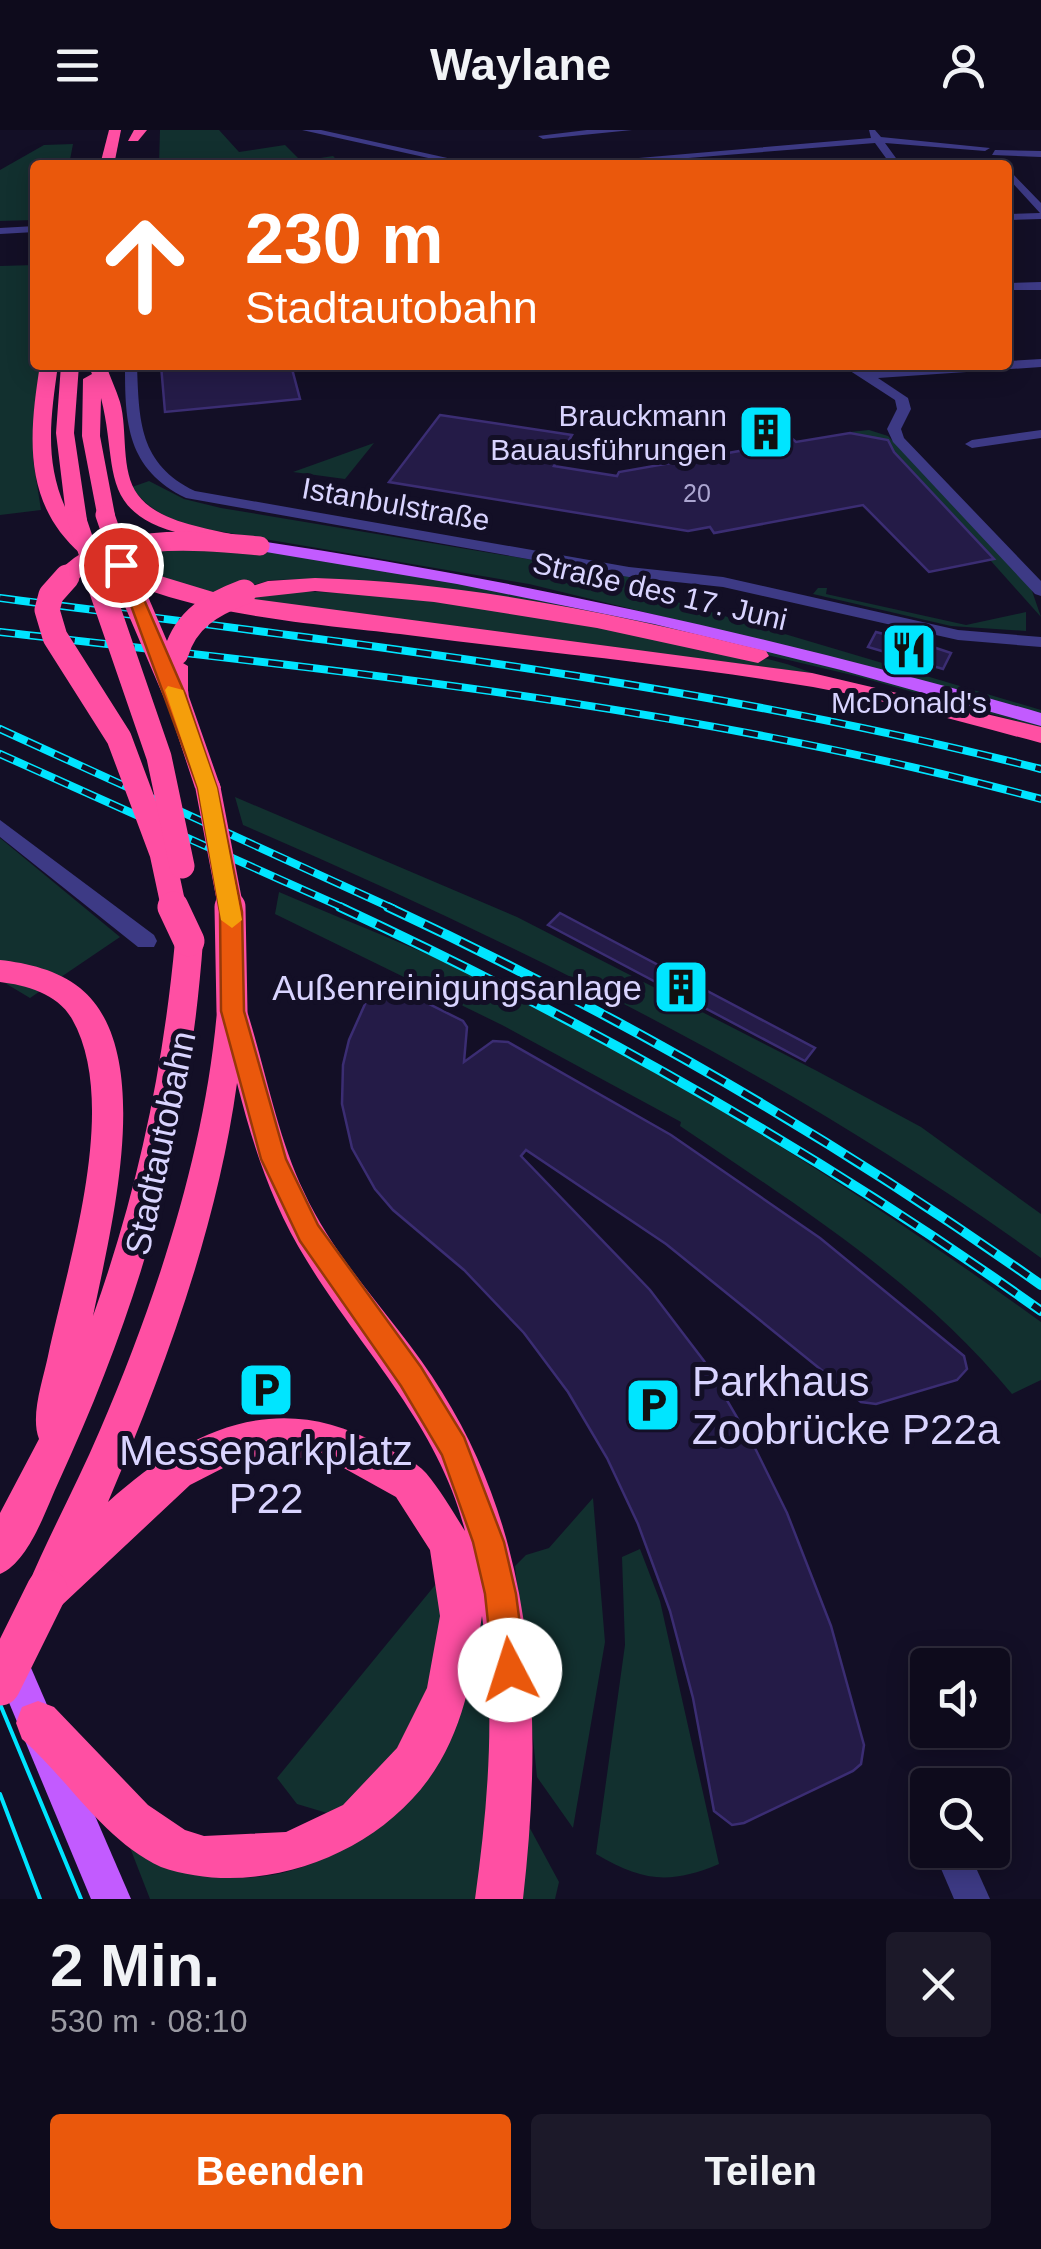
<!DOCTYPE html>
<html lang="de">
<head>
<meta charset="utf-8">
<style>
	body { margin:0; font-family:Arial,sans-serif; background:#1c1929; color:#f1f3f6; height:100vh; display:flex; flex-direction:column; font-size:38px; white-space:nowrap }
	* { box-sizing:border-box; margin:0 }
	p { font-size:32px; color:#9b9ba3 }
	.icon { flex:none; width:55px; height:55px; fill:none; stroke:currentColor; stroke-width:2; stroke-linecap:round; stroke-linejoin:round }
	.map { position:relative; height:1769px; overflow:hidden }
	.sheet { display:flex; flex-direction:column; background:#0e0b1c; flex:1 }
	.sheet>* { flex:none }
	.guide { position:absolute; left:30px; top:30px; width:982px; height:210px; border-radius:10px; box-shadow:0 5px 25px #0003,0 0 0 2px #2e2b3b; background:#ea580c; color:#fff; overflow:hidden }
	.controls { position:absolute; left:910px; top:1518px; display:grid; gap:20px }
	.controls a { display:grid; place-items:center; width:100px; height:100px; border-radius:10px; background:#0e0b1c; box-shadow:0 5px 25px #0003,0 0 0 2px #2e2b3b; font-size:50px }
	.pin { position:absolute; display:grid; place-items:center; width:85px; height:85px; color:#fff; margin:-42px; border:5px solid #fff; border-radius:50%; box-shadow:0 2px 10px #0007 }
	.me { position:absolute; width:110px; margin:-55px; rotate:355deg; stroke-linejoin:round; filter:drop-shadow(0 0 8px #0008) }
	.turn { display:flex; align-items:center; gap:35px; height:210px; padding:0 50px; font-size:45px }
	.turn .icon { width:130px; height:130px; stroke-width:2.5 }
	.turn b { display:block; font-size:70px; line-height:85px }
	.round { display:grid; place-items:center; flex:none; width:105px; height:105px; border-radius:10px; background:#1c1929 }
	.head { display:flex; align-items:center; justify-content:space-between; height:170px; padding:0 50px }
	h1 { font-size:60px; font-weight:700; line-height:75px }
	.primary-button { display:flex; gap:20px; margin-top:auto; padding:20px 50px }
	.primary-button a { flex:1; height:115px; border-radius:10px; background:#ea580c; color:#fff; font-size:40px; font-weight:700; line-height:115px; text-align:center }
	.primary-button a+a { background:#1c1929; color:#f1f3f6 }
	header { display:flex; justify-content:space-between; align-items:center; height:130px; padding:0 50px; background:#0e0b1c; font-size:45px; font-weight:700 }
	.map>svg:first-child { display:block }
	.green { fill:#12302f }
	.building { fill:#241b47; stroke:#3b2d73; stroke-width:2.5 }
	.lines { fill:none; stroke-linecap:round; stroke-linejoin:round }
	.street { fill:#3d3a85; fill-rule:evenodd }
	.primary { fill:#c25bff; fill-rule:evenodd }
	.highway { fill:#ff4fa3; fill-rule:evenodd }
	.tram { stroke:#00e5ff; stroke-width:4 }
	.rail-far1-casing { stroke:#00e5ff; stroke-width:8 }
	.rail-casing { stroke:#00e5ff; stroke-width:10 }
	.rail-far1 { stroke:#130f26; stroke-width:5; stroke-dasharray:15; stroke-linecap:butt }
	.rail { stroke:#130f26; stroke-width:6; stroke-dasharray:20; stroke-linecap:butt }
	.highway-bridge-far3 { stroke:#ff4fa3; stroke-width:19 }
	.highway-bridge-far2 { stroke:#ff4fa3; stroke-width:25 }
	.highway-bridge-far1 { stroke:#ff4fa3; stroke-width:31 }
	.highway-bridge { stroke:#ff4fa3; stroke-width:41 }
	.route { fill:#ea580c; stroke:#983908; stroke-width:2.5 }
	.slow { fill:#f59e0b }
	.labels { text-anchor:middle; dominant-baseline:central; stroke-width:10; stroke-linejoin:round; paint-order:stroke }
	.far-number-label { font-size:25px; fill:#aca6d1 }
	.far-poi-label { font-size:30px; fill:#d9d4ff; stroke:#130f26; text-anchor:end }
	.far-street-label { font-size:30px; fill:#d9d4ff; stroke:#130f26 }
	.poi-label { font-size:35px; fill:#d9d4ff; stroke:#130f26; text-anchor:end }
	.street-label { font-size:35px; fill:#d9d4ff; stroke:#130f26 }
	.near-poi-label { font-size:42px; fill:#d9d4ff; stroke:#130f26; text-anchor:start }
</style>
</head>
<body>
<header><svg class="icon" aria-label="menu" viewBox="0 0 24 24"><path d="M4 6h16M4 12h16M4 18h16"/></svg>Waylane<svg class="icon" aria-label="person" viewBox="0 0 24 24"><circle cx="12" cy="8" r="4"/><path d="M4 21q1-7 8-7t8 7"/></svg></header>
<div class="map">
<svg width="1041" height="1769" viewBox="0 0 1041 1769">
	<rect width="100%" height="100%" fill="#130f26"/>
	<g class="green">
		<polygon points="160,0 219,0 239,22 285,15 301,31 333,26 342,35 159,35"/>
		<polygon points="73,14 69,35 35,35 35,90 0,91 0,40 44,15"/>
		<polygon points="35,135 35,235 43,235 33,329 41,380 0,385 0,136"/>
		<polygon points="869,300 888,306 1031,458 1041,487 882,309 850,302"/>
		<polygon points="374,313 345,349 293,342"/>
		<path d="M 149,351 L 184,369 L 221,378 L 659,451 L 677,472 L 1041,580 L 1041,585 L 862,535 L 529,454 L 194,397 C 168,388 148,380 132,357 Z"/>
		<path d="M 129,420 C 173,420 221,415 265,420 C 528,453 787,523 1041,595 L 1041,598 L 856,546 L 678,504 L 320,449 L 271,450 L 214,466 L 139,443 Z"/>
		<polygon points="818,458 827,458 826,464 966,495 1026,482 1026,501 951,496 813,464"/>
		<path d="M 273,461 C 400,461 523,484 647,506 C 697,515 766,524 812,543 L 238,470 Z"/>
		<path d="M 235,667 L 517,787 L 817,941 L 921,997 L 1041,1084 L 1041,1128 C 790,947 526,818 243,695 Z"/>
		<polygon points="0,708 120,807 30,868 0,850"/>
		<path d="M 279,762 C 362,798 449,830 528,872 C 707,965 878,1074 1041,1192 L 1041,1250 L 1012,1264 C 921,1153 798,1076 680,996 L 681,992 L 502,895 L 275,784 Z"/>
		<polygon points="593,1368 605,1512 573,1698 537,1647 515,1436 526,1425 549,1418"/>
		<path d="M 640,1419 L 660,1471 L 719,1734 C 669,1755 642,1751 596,1724 L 625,1515 L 622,1427 Z"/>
		<path d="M 470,1446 L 497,1512 L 485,1769 L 150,1769 L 129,1715 C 222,1769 308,1754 389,1686 Z"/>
		<polygon points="436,1454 449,1513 401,1626 337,1686 297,1674 277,1648"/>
		<polygon points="526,1691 559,1752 555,1769 514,1769"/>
	</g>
	<g class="building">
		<polygon points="161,235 291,235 300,269 165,282"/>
		<polygon points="440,285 572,305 554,336 617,346 619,342 762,317 746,300 776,295 796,312 850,303 888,310 894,322 994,429 929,442 863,375 714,403 710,397 688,401 389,352"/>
		<polygon points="876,502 927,515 951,523 943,539 868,517"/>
		<polygon points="560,783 815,918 805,931 548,795"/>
		<polygon points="379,856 393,856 463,891 467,897 464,932 493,911 508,912 671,1005 820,1108 964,1226 967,1239 957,1250 876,1274 861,1272 666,1114 526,1020 521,1026 650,1160 704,1231 755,1318 787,1383 831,1496 864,1615 861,1634 853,1641 744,1693 732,1695 714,1681 693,1568 670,1481 638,1394 607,1328 568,1262 524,1203 464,1140 393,1080 375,1059 352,1018 342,974 343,935 349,910 369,865"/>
	</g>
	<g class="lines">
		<g class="street">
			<polygon points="302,0 321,0 479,35 460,35"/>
			<polygon points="587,0 632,0 543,9 538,6"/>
			<polygon points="869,0 875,0 881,7 990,18 985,21 885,13 901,35 891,35 875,13 600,35 557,35 871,8"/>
			<polygon points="995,20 1041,21 1041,27 992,25"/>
			<polygon points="1002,30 998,35 960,35 965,32"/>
			<polygon points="1008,39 1041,73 1041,89 1008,90 1008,84 1040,83 1008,48"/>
			<polygon points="35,96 35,102 0,104 0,98"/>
			<polygon points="1041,152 1041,160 1008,160 1008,153"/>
			<polygon points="1041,229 1041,237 878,248 908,268 911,279 901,299 904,308 1041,451 1041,466 1035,464 893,312 887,299 897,279 895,270 841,235 856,235 866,241 1008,235 1008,231"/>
			<path d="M 125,235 L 137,235 C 139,291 139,334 195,361 L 629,437 L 723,447 L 958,500 L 1041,507 L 1041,517 L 958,510 L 723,457 L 629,447 L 186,368 C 127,339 125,294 125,235 Z"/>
			<polygon points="1041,300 1041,308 972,318 965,314 972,310"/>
			<polygon points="0,690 154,805 157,811 154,817 138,817 0,707"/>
			<polygon points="933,1720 968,1720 990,1769 954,1769"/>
		</g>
		<g class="primary">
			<path d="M 260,411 C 525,451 784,509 1041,583 L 1041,596 L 841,540 L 654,494 L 457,454 L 254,420 L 254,412 Z"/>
			<polygon points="9,1512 22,1517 131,1769 91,1769 0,1551 0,1516"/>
		</g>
		<g class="highway">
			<polygon points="109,0 121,0 114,35 100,35"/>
			<polygon points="134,0 147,0 138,11 128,11"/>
			<path d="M 40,235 L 58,235 C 51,285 44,329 65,377 L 56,303 L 61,235 L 79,235 L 74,303 L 87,390 L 78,396 L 96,416 L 134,438 L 223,465 L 812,543 L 1041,597 L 1041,613 C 965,593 890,571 813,557 C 677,534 537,522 400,504 C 311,493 150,483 81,424 C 22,373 29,304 40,235 Z"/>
			<path d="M 88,235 L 106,235 C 110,247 116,259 120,272 C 128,300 120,341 138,365 C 159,393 208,398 239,406 L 239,414 C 223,418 202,409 186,405 C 96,383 119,339 101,268 L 100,306 L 115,385 L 98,389 L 82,306 L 83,249 L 92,244 Z"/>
			<path d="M 315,448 C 466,452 621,485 766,521 L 769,526 L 758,533 L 597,498 L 434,472 L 315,461 L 244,469 L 233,462 L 268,451 Z"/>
			<polygon points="176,529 188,536 188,564 221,658 208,666 195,658 164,564 164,536"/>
			<path d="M 189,800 L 199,804 L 203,811 C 189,1006 141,1173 59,1351 C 46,1379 29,1432 0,1444 L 0,1383 L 39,1309 C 30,1286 43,1250 48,1226 C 67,1135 121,975 72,889 C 58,864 26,855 0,852 L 0,830 C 27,833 58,840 80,858 C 158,921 110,1102 93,1186 C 137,1063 163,941 175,811 L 179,804 Z"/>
			<path d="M 232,869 L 243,873 L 247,881 C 266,941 277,1005 304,1062 C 338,1136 400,1193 442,1262 C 538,1416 543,1594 523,1769 L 475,1769 C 488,1675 496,1581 482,1486 C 473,1543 463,1603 428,1650 C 370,1729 254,1769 161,1737 C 103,1710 69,1650 22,1609 L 16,1593 L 22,1577 L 38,1571 L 54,1577 L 148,1675 L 185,1700 L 204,1706 L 286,1702 L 343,1675 L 397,1618 L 427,1558 L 440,1486 L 430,1420 L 396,1367 L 333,1332 L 285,1326 L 229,1335 L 190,1355 L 62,1475 L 47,1481 L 32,1475 L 26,1460 C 48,1407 77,1354 100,1300 C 156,1170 205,1022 217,881 L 221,873 ZM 237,953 C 253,1016 272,1075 307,1131 C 362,1221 439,1296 465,1401 C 453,1382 441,1361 426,1343 C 416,1331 395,1323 380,1315 C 278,1258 189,1299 108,1372 C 165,1238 217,1098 237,953 Z"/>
		</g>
		<g class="tram">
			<polyline points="0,1574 81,1769"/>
			<polyline points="0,1664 40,1769"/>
		</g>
		<g class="rail-far1-casing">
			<g id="rail-far1">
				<path d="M 0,468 C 350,513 698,552 1041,639"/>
				<path d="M 0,502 C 352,542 698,577 1041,669"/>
				<polyline points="0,599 394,779"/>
				<polyline points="0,624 346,779"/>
			</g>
		</g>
		<g class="rail-casing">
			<g id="rail">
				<path d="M 340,777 C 587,892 820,1023 1041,1181"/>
				<path d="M 388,777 C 618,884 835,1009 1041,1155"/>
			</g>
		</g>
		<use href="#rail-far1" class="rail-far1"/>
		<use href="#rail" class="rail"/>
		<g class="highway-bridge-far3">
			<polyline points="105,385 127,449"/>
			<polyline points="77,390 97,449"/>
			<path d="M 65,449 C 107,400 203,411 260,416"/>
		</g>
		<g class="highway-bridge-far2">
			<polyline points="67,447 51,465 47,480 55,507 119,608 162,723 174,779"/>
			<polyline points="97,447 159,627 182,736"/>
			<polyline points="126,447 176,564"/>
			<path d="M 176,523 C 186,489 212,474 244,462"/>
			<polyline points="208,658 231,779"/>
		</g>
		<g class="highway-bridge-far1">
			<polyline points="173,777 189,811"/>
			<polyline points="230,777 232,881"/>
		</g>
		<polyline class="highway-bridge" points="0,1555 47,1460"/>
	</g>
	<polygon class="route" points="115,432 129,435 185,564 217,658 242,782 244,881 286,1029 318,1095 421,1237 464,1307 504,1412 516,1464 526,1540 521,1551 510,1556 498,1551 493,1540 485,1464 473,1412 442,1325 401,1256 300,1111 261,1029 221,881 220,782 198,658"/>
	<polygon class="slow" points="168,556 183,560 217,658 242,790 232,798 221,790 198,658 165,560"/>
	<defs>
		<g id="building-square" transform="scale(2.875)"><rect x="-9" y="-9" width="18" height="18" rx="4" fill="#00e5ff" stroke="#130f26"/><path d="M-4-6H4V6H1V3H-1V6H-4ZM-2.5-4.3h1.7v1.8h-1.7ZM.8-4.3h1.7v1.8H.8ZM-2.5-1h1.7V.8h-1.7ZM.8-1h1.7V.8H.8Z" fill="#111"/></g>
		<g id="restaurant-square" transform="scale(2.875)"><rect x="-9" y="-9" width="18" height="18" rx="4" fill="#00e5ff" stroke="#130f26"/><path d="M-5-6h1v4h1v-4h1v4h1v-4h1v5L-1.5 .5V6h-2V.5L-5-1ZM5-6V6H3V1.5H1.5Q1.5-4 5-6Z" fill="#111"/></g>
		<g id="parking-square" transform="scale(2.875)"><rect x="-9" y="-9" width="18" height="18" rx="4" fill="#00e5ff" stroke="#130f26"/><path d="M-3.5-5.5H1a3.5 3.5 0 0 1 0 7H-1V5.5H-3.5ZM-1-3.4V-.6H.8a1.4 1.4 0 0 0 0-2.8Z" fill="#111"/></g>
	</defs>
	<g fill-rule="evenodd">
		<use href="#building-square" x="766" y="302"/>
		<use href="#restaurant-square" x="909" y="520"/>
		<use href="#building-square" x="681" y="857"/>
		<use href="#parking-square" x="266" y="1260"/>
		<use href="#parking-square" x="653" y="1275"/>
	</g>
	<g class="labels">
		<g class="far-number-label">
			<text x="697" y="363">20</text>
		</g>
		<g class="far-poi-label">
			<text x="727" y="285">Brauckmann<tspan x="727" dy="34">Bauausführungen</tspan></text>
			<text x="909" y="572" text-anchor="middle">McDonald's</text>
		</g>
		<g class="far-street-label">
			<text transform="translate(396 374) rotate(10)">Istanbulstraße</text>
			<text transform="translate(660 461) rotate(13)">Straße des 17. Juni</text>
		</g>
		<g class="poi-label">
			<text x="642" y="857">Außenreinigungsanlage</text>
		</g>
		<g class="street-label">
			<text transform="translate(160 1013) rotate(-78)">Stadtautobahn</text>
		</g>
		<g class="near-poi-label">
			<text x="692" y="1251">Parkhaus<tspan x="692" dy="48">Zoobrücke P22a</tspan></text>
			<text x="266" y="1320" text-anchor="middle">Messeparkplatz<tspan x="266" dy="48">P22</tspan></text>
		</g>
	</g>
</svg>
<div class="controls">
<a><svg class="icon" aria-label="sound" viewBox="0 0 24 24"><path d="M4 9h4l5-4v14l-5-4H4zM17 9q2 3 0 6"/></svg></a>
<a><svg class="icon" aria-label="search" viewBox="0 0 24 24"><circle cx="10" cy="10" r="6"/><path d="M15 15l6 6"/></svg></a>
</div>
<div class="pin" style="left:121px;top:435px;background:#d93025"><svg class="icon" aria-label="arrive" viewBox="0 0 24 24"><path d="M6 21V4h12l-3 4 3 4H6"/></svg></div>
<svg class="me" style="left:510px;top:1540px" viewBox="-20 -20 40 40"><circle r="19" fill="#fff"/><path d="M0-13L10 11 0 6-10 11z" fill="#ea580c"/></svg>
<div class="guide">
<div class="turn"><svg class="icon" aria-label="ahead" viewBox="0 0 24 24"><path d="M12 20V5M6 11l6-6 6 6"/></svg><div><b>230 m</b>Stadtautobahn</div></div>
</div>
</div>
<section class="sheet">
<div class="head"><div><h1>2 Min.</h1><p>530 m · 08:10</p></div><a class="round"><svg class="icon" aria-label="close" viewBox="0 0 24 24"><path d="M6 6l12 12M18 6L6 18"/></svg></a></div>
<div class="primary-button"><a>Beenden</a><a>Teilen</a></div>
</section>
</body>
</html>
